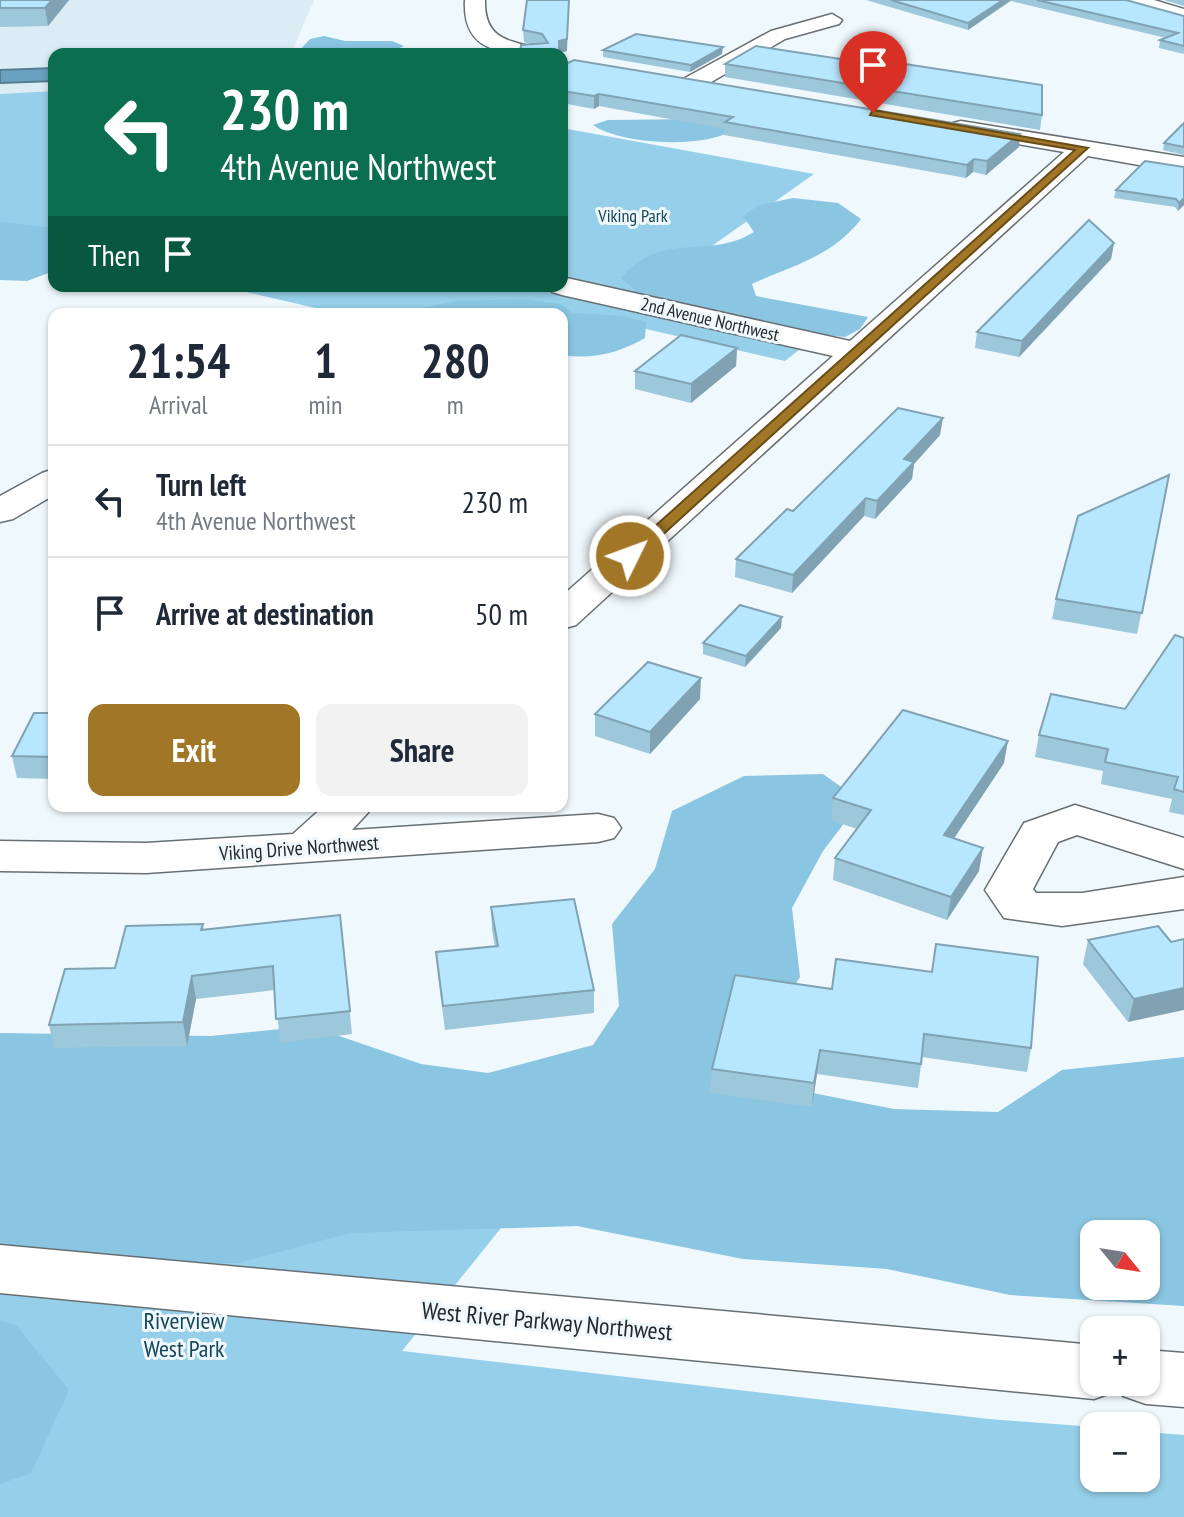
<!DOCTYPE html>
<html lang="en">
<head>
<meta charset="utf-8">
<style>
	body { margin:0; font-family:"PT Sans Narrow",sans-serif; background:#f2f2f3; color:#1f2937; height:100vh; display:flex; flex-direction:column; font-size:30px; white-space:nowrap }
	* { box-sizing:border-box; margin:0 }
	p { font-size:26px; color:#747a83 }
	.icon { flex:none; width:44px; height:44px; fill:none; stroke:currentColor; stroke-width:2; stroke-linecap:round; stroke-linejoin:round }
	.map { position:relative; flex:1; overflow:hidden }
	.side { position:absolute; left:48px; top:308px; width:520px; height:504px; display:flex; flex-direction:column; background:#fff; border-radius:16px; box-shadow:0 2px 6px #0004 }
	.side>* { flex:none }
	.banner { position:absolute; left:48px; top:48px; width:520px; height:244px; border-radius:16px; box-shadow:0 2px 6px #0004; background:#0b6e4f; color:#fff; overflow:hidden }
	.needle { width:52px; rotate:120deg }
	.controls { position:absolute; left:1080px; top:1220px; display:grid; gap:16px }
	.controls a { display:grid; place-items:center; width:80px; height:80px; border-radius:16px; background:#fff; box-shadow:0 2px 6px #0004; font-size:40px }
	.pin { position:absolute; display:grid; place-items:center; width:68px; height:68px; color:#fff; margin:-82px -34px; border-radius:50% 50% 50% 0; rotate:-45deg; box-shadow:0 0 8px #0007 }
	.pin .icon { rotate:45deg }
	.me { position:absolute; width:88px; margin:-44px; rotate:48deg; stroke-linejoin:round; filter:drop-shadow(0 0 6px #0008) }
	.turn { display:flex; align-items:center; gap:28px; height:168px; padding:0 40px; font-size:36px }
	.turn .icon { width:104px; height:104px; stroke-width:2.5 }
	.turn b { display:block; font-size:56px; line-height:68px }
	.then { display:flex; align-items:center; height:76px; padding:0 40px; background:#0003; gap:16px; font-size:30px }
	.eta { display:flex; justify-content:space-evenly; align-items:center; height:136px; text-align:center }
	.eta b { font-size:48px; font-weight:800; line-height:56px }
	.action { display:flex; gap:16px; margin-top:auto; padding:16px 40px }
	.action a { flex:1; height:92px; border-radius:16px; background:#a17626; color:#fff; font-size:32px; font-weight:800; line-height:92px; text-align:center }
	.action a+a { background:#f2f2f3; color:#1f2937 }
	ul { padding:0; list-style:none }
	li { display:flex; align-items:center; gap:24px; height:112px; padding:0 40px; border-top:2px solid #e0e1e3 }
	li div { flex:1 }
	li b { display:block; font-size:30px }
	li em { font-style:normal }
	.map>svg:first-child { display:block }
	.built { fill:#dbecf5 }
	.green { fill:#96cfe9 }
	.forest { fill:#8ac5e1; fill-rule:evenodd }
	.water { fill:#68a2be; stroke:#547d92; stroke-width:2 }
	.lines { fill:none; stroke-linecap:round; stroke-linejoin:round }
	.street-casing { stroke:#676f73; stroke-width:3 }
	.secondary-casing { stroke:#676f73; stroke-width:3 }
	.street { fill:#fff; fill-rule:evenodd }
	.secondary { fill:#fff; fill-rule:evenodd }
	.wall { fill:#9dc7da }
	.shaded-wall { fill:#80a2b2 }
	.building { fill:#b7e7fe; stroke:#80a2b2; stroke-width:2 }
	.route { fill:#a17626; stroke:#694d19; stroke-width:2 }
	.labels { text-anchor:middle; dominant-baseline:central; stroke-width:6; stroke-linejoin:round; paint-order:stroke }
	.far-park-label { font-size:18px; fill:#144559; stroke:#eff8fd }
	.far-street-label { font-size:18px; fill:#25282a; stroke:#eff8fd }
	.street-label { font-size:20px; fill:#25282a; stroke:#eff8fd }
	.near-park-label { font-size:24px; fill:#144559; stroke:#eff8fd }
	.near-street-label { font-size:24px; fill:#25282a; stroke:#eff8fd }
</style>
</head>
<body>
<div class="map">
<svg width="1184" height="1517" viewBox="0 0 1184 1517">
	<rect width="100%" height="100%" fill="#eff8fd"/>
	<polygon class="built" points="0,0 314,0 291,54 54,54 54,91 0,94"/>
	<g class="green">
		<polygon points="54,91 54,247 0,234 0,94"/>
		<polygon points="562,128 814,174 655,286 829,326 785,361 603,319 562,314 341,314 221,286 562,286"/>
		<polygon points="0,1134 542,1177 402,1351 989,1419 1094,1427 1094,1478 1146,1478 1146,1432 1184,1435 1184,1517 0,1517"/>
	</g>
	<g class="forest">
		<polygon points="324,36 345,41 392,41 404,46 387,54 296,54 310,39"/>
		<path d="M 701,119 L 735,129 C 707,149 621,145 593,125 L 608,120 Z"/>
		<path d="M 793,198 L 838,203 L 861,219 C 832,257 793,265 752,284 L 756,296 L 868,317 L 860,329 L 845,337 L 807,333 L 743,315 L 637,292 L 621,278 C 662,229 708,261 754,232 L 743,216 L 759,205 Z"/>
		<polygon points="0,222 54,228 54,271 27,281 0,280"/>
		<path d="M 522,299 L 561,304 L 572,313 L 623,316 L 646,322 L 645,338 C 619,353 592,360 562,355 L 562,314 L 411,314 L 415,309 L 458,301 Z"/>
		<path d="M 823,774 L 861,801 L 823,851 L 792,908 L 800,977 L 752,1056 L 772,1085 L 894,1109 L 998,1112 L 1062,1070 L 1184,1057 L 1184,1306 L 1010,1295 L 887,1269 L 743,1259 L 577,1226 L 350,1233 L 238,1263 L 105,1262 L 0,1251 L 0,1033 L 211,1036 L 310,1026 L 421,1064 L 488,1073 L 593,1045 L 619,1006 L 612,924 L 655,869 L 672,811 L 744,776 ZM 1094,1234 L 1146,1234 L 1146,1286 L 1094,1286 Z"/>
		<polygon points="0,1321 16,1325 69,1390 31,1473 0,1484"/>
	</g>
	<polygon class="water" points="54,68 54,81 0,83 0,70"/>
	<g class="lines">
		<g class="street-casing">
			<g id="street">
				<path d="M 465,0 L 485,0 C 484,40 509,41 542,49 L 545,54 C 504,54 462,54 465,0 Z"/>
				<polygon points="1122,0 1154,0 1184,9 1184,21 1125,4"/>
				<polygon points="832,14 842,20 839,24 785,39 701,88 685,88 682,83 685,78 771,31"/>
				<polygon points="961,121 1184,157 1184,173 1088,156 576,625 562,629 562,596 833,356 562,295 552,292 548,286 562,286 562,277 850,341 1064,152 953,133 949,128 953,123"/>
				<polygon points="54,469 54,495 13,519 0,522 0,496 42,473"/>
				<polygon points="1075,805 1184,838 1184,869 1077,835 1058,842 1033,889 1036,893 1082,893 1184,877 1184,909 1062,926 1004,918 985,890 1024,823"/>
				<polygon points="324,806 374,806 352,830 598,814 614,818 621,828 614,838 598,842 146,873 0,871 0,841 146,843 293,834"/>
			</g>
		</g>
		<g class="secondary-casing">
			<polygon id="secondary" points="0,1245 1094,1345 1094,1382 1146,1382 1146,1350 1184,1353 1184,1407 1146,1404 1123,1396 1119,1386 1116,1391 1094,1399 0,1293"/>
		</g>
		<use href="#street" class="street"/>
		<use href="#secondary" class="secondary"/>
	</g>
	<g class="wall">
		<polygon points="0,0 69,0 48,26 0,27"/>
		<polygon points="527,0 567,51 559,53 524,42 523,30"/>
		<polygon points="866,0 1126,0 1184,16 1184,54 1159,48 1160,40 1166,38 1011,1 968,30"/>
		<polygon points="1164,0 1184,0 1184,6"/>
		<polygon points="603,50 722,54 690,72 603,57"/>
		<polygon points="562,57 566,64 1019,147 986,175 973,172 966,178 724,135 724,129 599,106 594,109 562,103"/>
		<polygon points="725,64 1042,115 1040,130 725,77"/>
		<polygon points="1184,123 1184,155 1163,150 1164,143"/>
		<polygon points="1184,167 1184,205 1178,211 1175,207 1114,198 1116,190"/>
		<polygon points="1114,243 1111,259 1019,357 975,348 977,332"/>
		<polygon points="737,348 736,366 691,403 635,389 635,371"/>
		<polygon points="940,435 914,464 912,479 875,519 864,516 792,593 735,577 736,559 793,511"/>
		<polygon points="1169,475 1137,634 1052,619 1056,599"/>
		<polygon points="781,628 745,667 703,654 703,643"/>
		<polygon points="1184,638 1184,815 1169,812 1172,799 1101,784 1103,771 1035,757 1039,735 1125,709"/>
		<polygon points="700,699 650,754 595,736 595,714"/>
		<polygon points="54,713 54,779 17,778 12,756"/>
		<polygon points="1004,763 954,838 979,871 947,920 833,880 835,858 857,829 831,820 833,798"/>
		<polygon points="491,907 594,990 594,1013 445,1030 438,976 436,952 495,947 492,930"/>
		<polygon points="340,915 352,1034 280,1043 275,990 196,999 187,1046 54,1048 49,1025 115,968 203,924 204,930"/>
		<polygon points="1158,926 1128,1022 1083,964 1088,940"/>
		<polygon points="735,975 1031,1048 1027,1072 922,1057 918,1088 817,1074 812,1107 710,1093 712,1069"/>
	</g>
	<g class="shaded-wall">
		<polygon points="52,0 69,0 48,26 45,8"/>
		<polygon points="569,0 567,51 559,53 559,41"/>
		<polygon points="1003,0 1011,0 968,30 968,23"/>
		<polygon points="723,47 722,54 690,72 691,65"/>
		<polygon points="599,94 599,106 594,109 594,96"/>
		<polygon points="1020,134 1019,147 986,175 987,161"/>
		<polygon points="974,159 973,172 966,178 967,165"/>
		<polygon points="1184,198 1184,205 1178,211 1179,203"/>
		<polygon points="1114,243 1111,259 1019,357 1022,341"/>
		<polygon points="737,348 736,366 691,403 691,384"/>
		<polygon points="943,418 940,435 914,464 912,479 875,519 877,501 904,459"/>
		<polygon points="866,498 864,516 792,593 793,575"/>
		<polygon points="782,617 781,628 745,667 746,656"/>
		<polygon points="701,678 700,699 650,754 650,732"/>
		<polygon points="1008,741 1004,763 941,858 944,835"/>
		<polygon points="983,848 979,871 947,920 951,897"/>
		<polygon points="192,976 196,999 187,1046 183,1022"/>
		<polygon points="1184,988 1184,1010 1128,1022 1134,999"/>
		<polygon points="820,1050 817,1074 812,1107 814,1083"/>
	</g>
	<g class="building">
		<polygon points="0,0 52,0 45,8 0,8"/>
		<polygon points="527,0 569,0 567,39 559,41 559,54 520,54 521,45 548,43 542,34 523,30"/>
		<polygon points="891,0 1003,0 968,23"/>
		<polygon points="1037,0 1126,0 1184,16 1184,46 1160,40 1178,33"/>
		<polygon points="636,34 723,47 691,65 603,50"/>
		<polygon points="756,46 860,62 866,58 1042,85 1042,115 725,64"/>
		<polygon points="562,57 566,59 566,64 574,60 1020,134 987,161 974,159 967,165 725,122 733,117 599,94 594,96 562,91"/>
		<polygon points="1184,123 1184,147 1164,143"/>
		<polygon points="1145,161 1184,167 1184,198 1179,203 1176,199 1116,190"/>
		<polygon points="1089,220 1114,243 1022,341 977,332"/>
		<polygon points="681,335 737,348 691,384 635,371"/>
		<polygon points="898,408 943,418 904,459 914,462 877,501 866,498 793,575 736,559 787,509 793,511"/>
		<polygon points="1169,475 1142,613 1056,599 1078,516"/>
		<polygon points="740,605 782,617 746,656 703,643"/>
		<polygon points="1175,635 1184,638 1184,792 1174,789 1178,777 1105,762 1108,749 1039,735 1051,694 1125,709"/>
		<polygon points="648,662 701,678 650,732 595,714"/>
		<polygon points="903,710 1008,741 944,835 983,848 951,897 835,858 871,810 833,798"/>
		<polygon points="34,713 54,713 54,757 12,756"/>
		<polygon points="574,899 594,990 443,1006 436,952 498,946 491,907"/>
		<polygon points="340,915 350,1011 276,1019 273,966 192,976 183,1022 49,1025 65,969 115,968 126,926 203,924 201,930"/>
		<polygon points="1158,926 1171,942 1184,939 1184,988 1134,999 1088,940"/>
		<polygon points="936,944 1038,957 1031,1048 924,1034 921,1064 820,1050 814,1083 712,1069 735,975 832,989 836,959 932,972"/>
	</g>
	<polygon class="route" points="873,110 1088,148 636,559 625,559 625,553 1075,150 870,115"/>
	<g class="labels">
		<g class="far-park-label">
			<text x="633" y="215">Viking Park</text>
		</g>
		<g class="far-street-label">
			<text transform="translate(710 319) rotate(13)">2nd Avenue Northwest</text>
		</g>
		<g class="street-label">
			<text transform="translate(299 848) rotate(-4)">Viking Drive Northwest</text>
		</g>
		<g class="near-park-label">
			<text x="184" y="1320">Riverview<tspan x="184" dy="28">West Park</tspan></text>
		</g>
		<g class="near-street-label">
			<text transform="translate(547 1321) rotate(5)">West River Parkway Northwest</text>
		</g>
	</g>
</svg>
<div class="controls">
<a><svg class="needle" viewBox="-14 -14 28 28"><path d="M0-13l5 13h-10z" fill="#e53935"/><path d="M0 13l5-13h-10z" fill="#747a83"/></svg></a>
<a>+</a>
<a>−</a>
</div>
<div class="pin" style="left:873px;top:113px;background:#d93025"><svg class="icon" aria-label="arrive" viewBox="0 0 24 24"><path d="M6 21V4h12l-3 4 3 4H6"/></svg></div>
<svg class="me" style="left:630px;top:556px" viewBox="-20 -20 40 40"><circle r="17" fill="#a17626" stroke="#fff" stroke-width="3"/><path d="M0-11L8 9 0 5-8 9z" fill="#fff"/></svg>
<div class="banner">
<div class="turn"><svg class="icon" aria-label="left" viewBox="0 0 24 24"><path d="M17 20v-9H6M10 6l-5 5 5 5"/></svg><div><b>230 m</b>4th Avenue Northwest</div></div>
<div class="then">Then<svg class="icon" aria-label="arrive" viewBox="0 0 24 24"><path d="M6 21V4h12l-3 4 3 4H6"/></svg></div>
</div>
<section class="side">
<div class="eta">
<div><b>21:54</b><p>Arrival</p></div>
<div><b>1</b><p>min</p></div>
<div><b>280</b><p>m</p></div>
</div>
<ul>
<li><svg class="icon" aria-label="left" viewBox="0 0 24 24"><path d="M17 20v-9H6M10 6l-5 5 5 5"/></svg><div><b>Turn left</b><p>4th Avenue Northwest</p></div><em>230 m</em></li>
<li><svg class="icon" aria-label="arrive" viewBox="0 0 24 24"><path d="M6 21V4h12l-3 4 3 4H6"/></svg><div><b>Arrive at destination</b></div><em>50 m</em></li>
</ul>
<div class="action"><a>Exit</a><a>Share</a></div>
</section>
</div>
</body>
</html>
